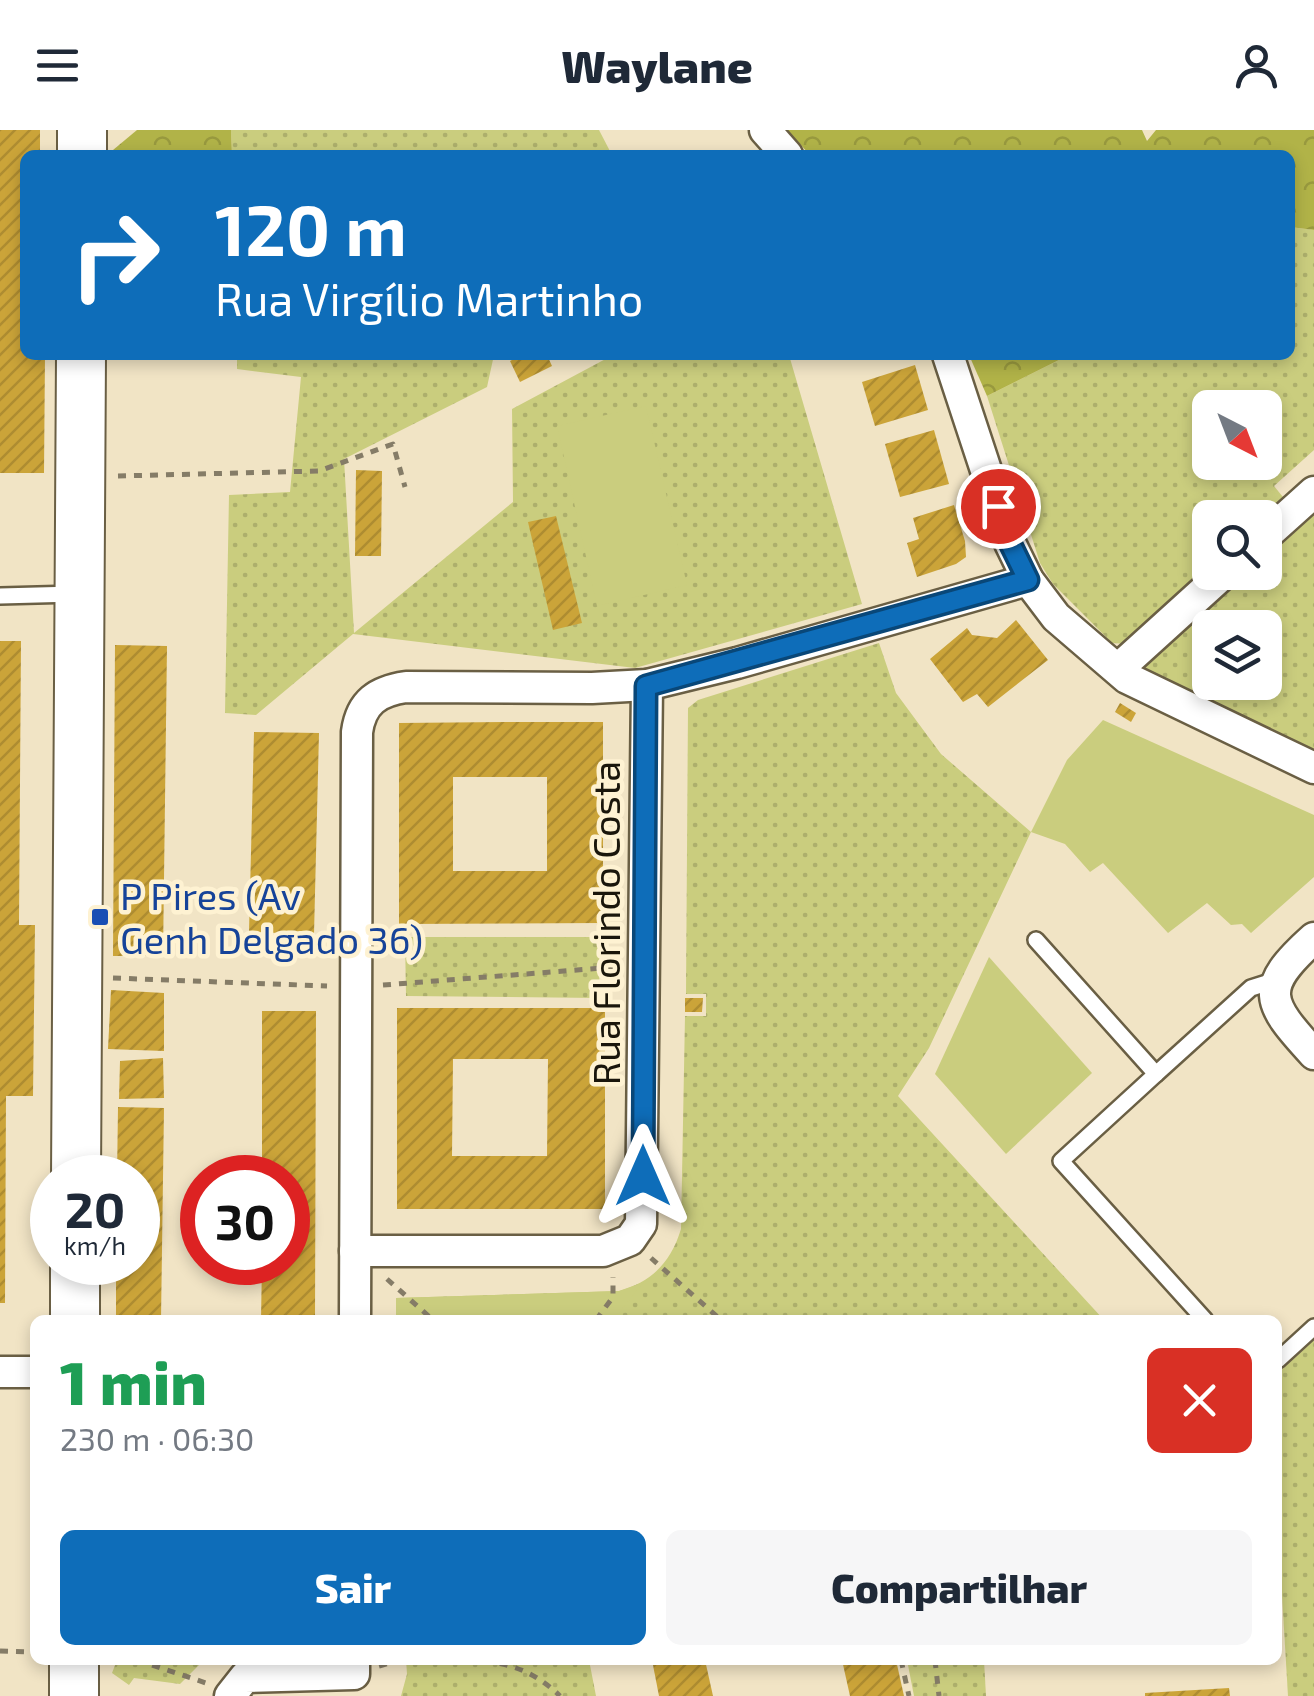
<!DOCTYPE html>
<html lang="pt">
<head>
<meta charset="utf-8">
<style>
	body { margin:0; font-family:"Exo 2",sans-serif; background:#f6f6f7; color:#1f2937; height:100vh; display:flex; flex-direction:column; font-size:38px; white-space:nowrap }
	* { box-sizing:border-box; margin:0 }
	p { font-size:32px; color:#747a83 }
	.icon { flex:none; width:55px; height:55px; fill:none; stroke:currentColor; stroke-width:2; stroke-linecap:round; stroke-linejoin:round }
	.map { position:relative; flex:1; overflow:hidden }
	.drawer { position:absolute; left:30px; top:1185px; width:1252px; height:350px; display:flex; flex-direction:column; background:#fff; border-radius:15px; box-shadow:0 5px 15px #0003 }
	.drawer>* { flex:none }
	.top-card { position:absolute; left:20px; top:20px; width:1275px; height:210px; border-radius:15px; box-shadow:0 5px 15px #0003; background:#0e6db9; color:#fff; overflow:hidden }
	.needle { width:65px; rotate:138deg }
	.buttons { position:absolute; left:1192px; top:260px; display:grid; gap:20px }
	.buttons a { display:grid; place-items:center; width:90px; height:90px; border-radius:15px; background:#fff; box-shadow:0 5px 15px #0003; font-size:50px }
	.speed { position:absolute; left:30px; top:1025px; display:flex; gap:20px; font-size:50px; font-weight:700; text-align:center }
	.speed>* { display:grid; place-content:center; width:130px; height:130px; border-radius:50%; background:#fff; box-shadow:0 5px 15px #0003; line-height:1 }
	.speed small { font-size:25px; font-weight:400 }
	.speed .limit { border:15px solid #d22; background:#fff; color:#111 }
	.pin { position:absolute; display:grid; place-items:center; width:85px; height:85px; color:#fff; margin:-42px; border:5px solid #fff; border-radius:50%; box-shadow:0 2px 10px #0007 }
	.me { position:absolute; width:110px; margin:-55px; rotate:0deg; stroke-linejoin:round; filter:drop-shadow(0 0 8px #0008) }
	.turn { display:flex; align-items:center; gap:35px; height:210px; padding:0 30px; font-size:45px }
	.turn .icon { width:130px; height:130px; stroke-width:2.5 }
	.turn b { display:block; font-size:70px; line-height:85px }
	.round { display:grid; place-items:center; flex:none; width:105px; height:105px; border-radius:15px; background:#f6f6f7 }
	.overview { display:flex; align-items:center; justify-content:space-between; height:170px; padding:0 30px }
	h1 { font-size:60px; font-weight:800; line-height:75px; color:#1e9e55 }
	.primary-button { display:flex; gap:20px; margin-top:auto; padding:20px 30px }
	.primary-button a { flex:1; height:115px; border-radius:15px; background:#0e6db9; color:#fff; font-size:40px; font-weight:800; line-height:115px; text-align:center }
	.primary-button a+a { background:#f6f6f7; color:#1f2937 }
	header { display:flex; justify-content:space-between; align-items:center; height:130px; padding:0 30px; background:#fff; font-size:45px; font-weight:800 }
	.map>svg:first-child { display:block }
	.grass { fill:url(#grass-dots); fill-rule:evenodd }
	.forest { fill:url(#forest-crowns) }
	.green { fill:#cacd7e }
	.building { fill:url(#building-hatch); fill-rule:evenodd }
	.lines { fill:none; stroke-linecap:round; stroke-linejoin:round }
	.service-casing { stroke:#6a5f44; stroke-width:20 }
	.minor-casing { stroke:#6a5f44; stroke-width:35 }
	.primary-casing { stroke:#6a5f44; stroke-width:52 }
	.path { stroke:#857c67; stroke-width:5; stroke-dasharray:8 8; stroke-linecap:butt }
	.service { stroke:#fff; stroke-width:15 }
	.minor { stroke:#fff; stroke-width:30 }
	.primary { stroke:#fff; stroke-width:48 }
	.route-casing { stroke:#094778; stroke-width:25 }
	.route { stroke:#0e6db9; stroke-width:18 }
	.transit-dot { fill:#1a4fb4; stroke:#fef2d2; stroke-width:4 }
	.labels { text-anchor:middle; dominant-baseline:central; stroke-width:9; stroke-linejoin:round; paint-order:stroke }
	.transit-label { font-size:38px; fill:#164399; stroke:#fef2d2; text-anchor:start }
	.street-label { font-size:38px; fill:#1a160b; stroke:#fef2d2 }
</style>
</head>
<body>
<header><svg class="icon" aria-label="menu" viewBox="0 0 24 24"><path d="M4 6h16M4 12h16M4 18h16"/></svg>Waylane<svg class="icon" aria-label="person" viewBox="0 0 24 24"><circle cx="12" cy="8" r="4"/><path d="M4 21q1-7 8-7t8 7"/></svg></header>
<div class="map">
<svg width="1314" height="1566" viewBox="0 0 1314 1566">
	<defs>
		<pattern id="grass-dots" width="8" height="8" patternUnits="userSpaceOnUse" patternTransform="scale(2.5)"><rect width="8" height="8" fill="#cacd7e"/><path d="M2 2h.1M6 6h.1" fill="none" stroke="#adaf6c" stroke-width="1.8" stroke-linecap="round"/></pattern>
		<pattern id="forest-crowns" width="20" height="18" patternUnits="userSpaceOnUse" patternTransform="scale(2.5)"><rect width="20" height="18" fill="#b1b348"/><path d="M2 6a3 3 0 1 1 6 0M12 15a3 3 0 1 1 6 0" fill="none" stroke="#98993e"/></pattern>
		<pattern id="building-hatch" width="6" height="6" patternUnits="userSpaceOnUse" patternTransform="scale(2.5)"><rect width="6" height="6" fill="#cba439"/><path d="M-1 1l2-2M0 6l6-6M5 7l2-2" fill="none" stroke="#ae8c31"/></pattern>
	</defs>
	<rect width="100%" height="100%" fill="#f1e4c5"/>
	<g class="grass">
		<polygon points="231,0 599,0 612,25 232,25"/>
		<path d="M 1290,97 L 1314,100 L 1314,320 L 1274,356 L 1287,372 L 1265,388 L 1210,388 L 1210,441 L 1127,514 L 1112,513 L 1053,454 L 1040,433 L 987,266 L 1069,225 L 1290,225 ZM 1210,278 L 1265,278 L 1265,332 L 1210,332 Z"/>
		<polygon points="237,225 494,225 487,257 344,329 354,503 513,372 512,279 613,225 789,225 862,474 635,538 353,504 256,585 225,583 229,365 290,362 301,247 237,239"/>
		<path d="M 1314,385 L 1314,629 L 1151,546 L 1144,536 L 1250,443 L 1265,442 L 1265,429 ZM 1210,498 L 1265,498 L 1265,552 L 1210,552 Z"/>
		<path d="M 879,513 L 896,563 L 941,624 L 1031,702 L 929,918 L 898,966 L 1104,1190 L 396,1190 L 396,1168 L 619,1161 C 652,1152 671,1132 681,1099 L 685,886 L 706,886 L 706,864 L 686,864 L 688,578 L 698,570 Z"/>
		<polygon points="405,807 600,807 599,868 406,866"/>
		<polygon points="1314,1210 1314,1566 1288,1566 1278,1398 1278,1243"/>
		<polygon points="117,1530 204,1530 180,1554 134,1548 129,1555 112,1543"/>
		<polygon points="406,1530 589,1530 596,1566 401,1566 407,1544"/>
		<polygon points="907,1530 984,1530 986,1566 914,1566"/>
	</g>
	<g class="forest">
		<polygon points="137,0 231,0 232,25 107,25"/>
		<polygon points="787,0 1142,0 1147,11 1156,0 1314,0 1314,100 1290,97 1290,25 810,25"/>
		<polygon points="969,225 1069,225 987,266"/>
	</g>
	<g class="green">
		<polygon points="646,276 687,455 597,476 557,296"/>
		<polygon points="1103,590 1314,685 1314,747 1251,803 1242,794 1231,795 1207,773 1168,803 1103,733 1090,742 1065,714 1031,702 1067,630"/>
		<polygon points="989,827 1092,943 1006,1024 935,944"/>
		<polygon points="644,1152 613,1190 396,1190 396,1168 619,1161"/>
	</g>
	<g class="building">
		<polygon points="0,0 40,0 40,25 25,25 25,93 21,93 20,151 25,151 25,225 45,225 44,343 0,343"/>
		<polygon points="522,225 547,225 552,236 520,252 510,231"/>
		<polygon points="915,235 928,280 875,296 862,252"/>
		<polygon points="934,300 949,354 900,367 885,314"/>
		<polygon points="356,340 382,341 381,426 355,426"/>
		<polygon points="954,375 965,411 966,427 956,434 917,447 907,413 919,409 913,388"/>
		<polygon points="556,386 582,493 553,500 528,392"/>
		<polygon points="1016,490 1048,530 988,577 977,564 963,572 930,529 967,498 972,505 997,508"/>
		<polygon points="0,511 21,511 19,795 35,795 33,966 6,966 5,1173 0,1173"/>
		<polygon points="115,515 167,516 163,826 113,826"/>
		<polygon points="1120,573 1136,583 1131,592 1115,582"/>
		<path d="M 504,592 L 603,592 L 603,793 L 399,794 L 399,593 ZM 453,647 L 547,647 L 547,741 L 453,741 Z"/>
		<polygon points="254,602 319,603 314,804 249,802"/>
		<polygon points="111,860 164,863 164,921 108,919"/>
		<polygon points="685,868 703,868 702,882 685,882"/>
		<path d="M 397,878 L 605,878 L 605,1079 L 397,1079 ZM 453,929 L 548,929 L 547,1026 L 452,1026 Z"/>
		<polygon points="262,881 316,881 315,1190 261,1190 262,1132 288,1132 288,1048 262,1048"/>
		<polygon points="163,928 164,968 119,969 120,931"/>
		<polygon points="118,977 164,978 161,1190 116,1190 116,1132 138,1132 138,1048 117,1048"/>
		<polygon points="652,1530 705,1530 713,1566 659,1566"/>
		<polygon points="842,1530 896,1530 904,1566 850,1566"/>
		<polygon points="1229,1558 1230,1566 1145,1566 1145,1563"/>
	</g>
	<g class="lines">
		<g class="service-casing">
			<g id="service">
				<polyline points="0,466 75,464"/>
				<polyline points="1036,810 1156,944 1251,858 1276,850"/>
				<polyline points="1156,944 1061,1031 1205,1190"/>
				<polyline points="1278,1230 1314,1197"/>
			</g>
		</g>
		<g class="minor-casing">
			<g id="minor">
				<polyline points="765,0 787,25"/>
				<polyline points="948,225 1010,413 1028,450 1056,487 1127,548 1314,638"/>
				<polyline points="1265,406 1314,362"/>
				<polyline points="1118,539 1225,442"/>
				<path d="M 1314,808 C 1258,858 1266,872 1314,924"/>
				<polyline points="355,1121 603,1121 630,1110 641,1094 647,555"/>
				<path d="M 355,1190 L 357,602 C 361,572 378,561 406,557 L 592,558 L 647,555 L 737,533 L 1028,450"/>
				<polyline points="0,1242 35,1242"/>
				<polyline points="230,1566 245,1547 354,1544 354,1530"/>
			</g>
		</g>
		<g class="primary-casing">
			<g id="primary">
				<polyline points="82,25 82,0"/>
				<polyline points="76,1048 81,225"/>
				<polyline points="75,1190 75,1132"/>
				<polyline points="74,1530 74,1566"/>
			</g>
		</g>
		<g class="path">
			<polyline points="118,346 319,341 393,314 405,357"/>
			<polyline points="113,848 327,856"/>
			<polyline points="383,855 616,837"/>
			<polyline points="651,1128 721,1190"/>
			<polyline points="387,1149 433,1190"/>
			<polyline points="596,1190 613,1167 613,1147"/>
			<polyline points="0,1521 35,1522"/>
			<polyline points="137,1530 206,1553"/>
			<path d="M 468,1530 C 506,1532 532,1539 560,1566"/>
			<polyline points="901,1530 909,1566"/>
			<polyline points="935,1530 939,1566"/>
			<polyline points="379,1536 400,1530"/>
		</g>
		<use href="#service" class="service"/>
		<use href="#minor" class="minor"/>
		<use href="#primary" class="primary"/>
	</g>
	<g class="lines">
		<g class="route-casing">
			<polyline id="route" points="643,1046 646,556 1028,450 1010,413 998,376"/>
		</g>
		<use href="#route" class="route"/>
	</g>
	<rect class="transit-dot" x="90" y="777" width="20" height="20" rx="5"/>
	<g class="labels">
		<g class="transit-label">
			<text x="120" y="765">P Pires (Av<tspan x="120" dy="44">Genh Delgado 36)</tspan></text>
		</g>
		<g class="street-label">
			<text transform="translate(605 793) rotate(-90)">Rua Florindo Costa</text>
		</g>
	</g>
</svg>
<div class="buttons">
<a><svg class="needle" viewBox="-14 -14 28 28"><path d="M0-13l5 13h-10z" fill="#e53935"/><path d="M0 13l5-13h-10z" fill="#747a83"/></svg></a>
<a><svg class="icon" aria-label="search" viewBox="0 0 24 24"><circle cx="10" cy="10" r="6"/><path d="M15 15l6 6"/></svg></a>
<a><svg class="icon" aria-label="layers" viewBox="0 0 24 24"><path d="M12 4l9 5-9 5-9-5zM3 14l9 5 9-5"/></svg></a>
</div>
<div class="speed"><div>20<small>km/h</small></div><div class="limit">30</div></div>
<div class="pin" style="left:998px;top:376px;background:#d93025"><svg class="icon" aria-label="arrive" viewBox="0 0 24 24"><path d="M6 21V4h12l-3 4 3 4H6"/></svg></div>
<svg class="me" style="left:643px;top:1046px" viewBox="-20 -20 40 40"><path d="M0-17L14 15 0 8-14 15z" fill="#0e6db9" stroke="#fff" stroke-width="4"/></svg>
<div class="top-card">
<div class="turn"><svg class="icon" aria-label="right" viewBox="0 0 24 24"><path d="M7 20v-9h11M14 6l5 5-5 5"/></svg><div><b>120 m</b>Rua Virgílio Martinho</div></div>
</div>
<section class="drawer">
<div class="overview"><div><h1>1 min</h1><p>230 m · 06:30</p></div><a class="round" style="background:#d93025;color:#fff"><svg class="icon" aria-label="close" viewBox="0 0 24 24"><path d="M6 6l12 12M18 6L6 18"/></svg></a></div>
<div class="primary-button"><a>Sair</a><a>Compartilhar</a></div>
</section>
</div>
</body>
</html>
